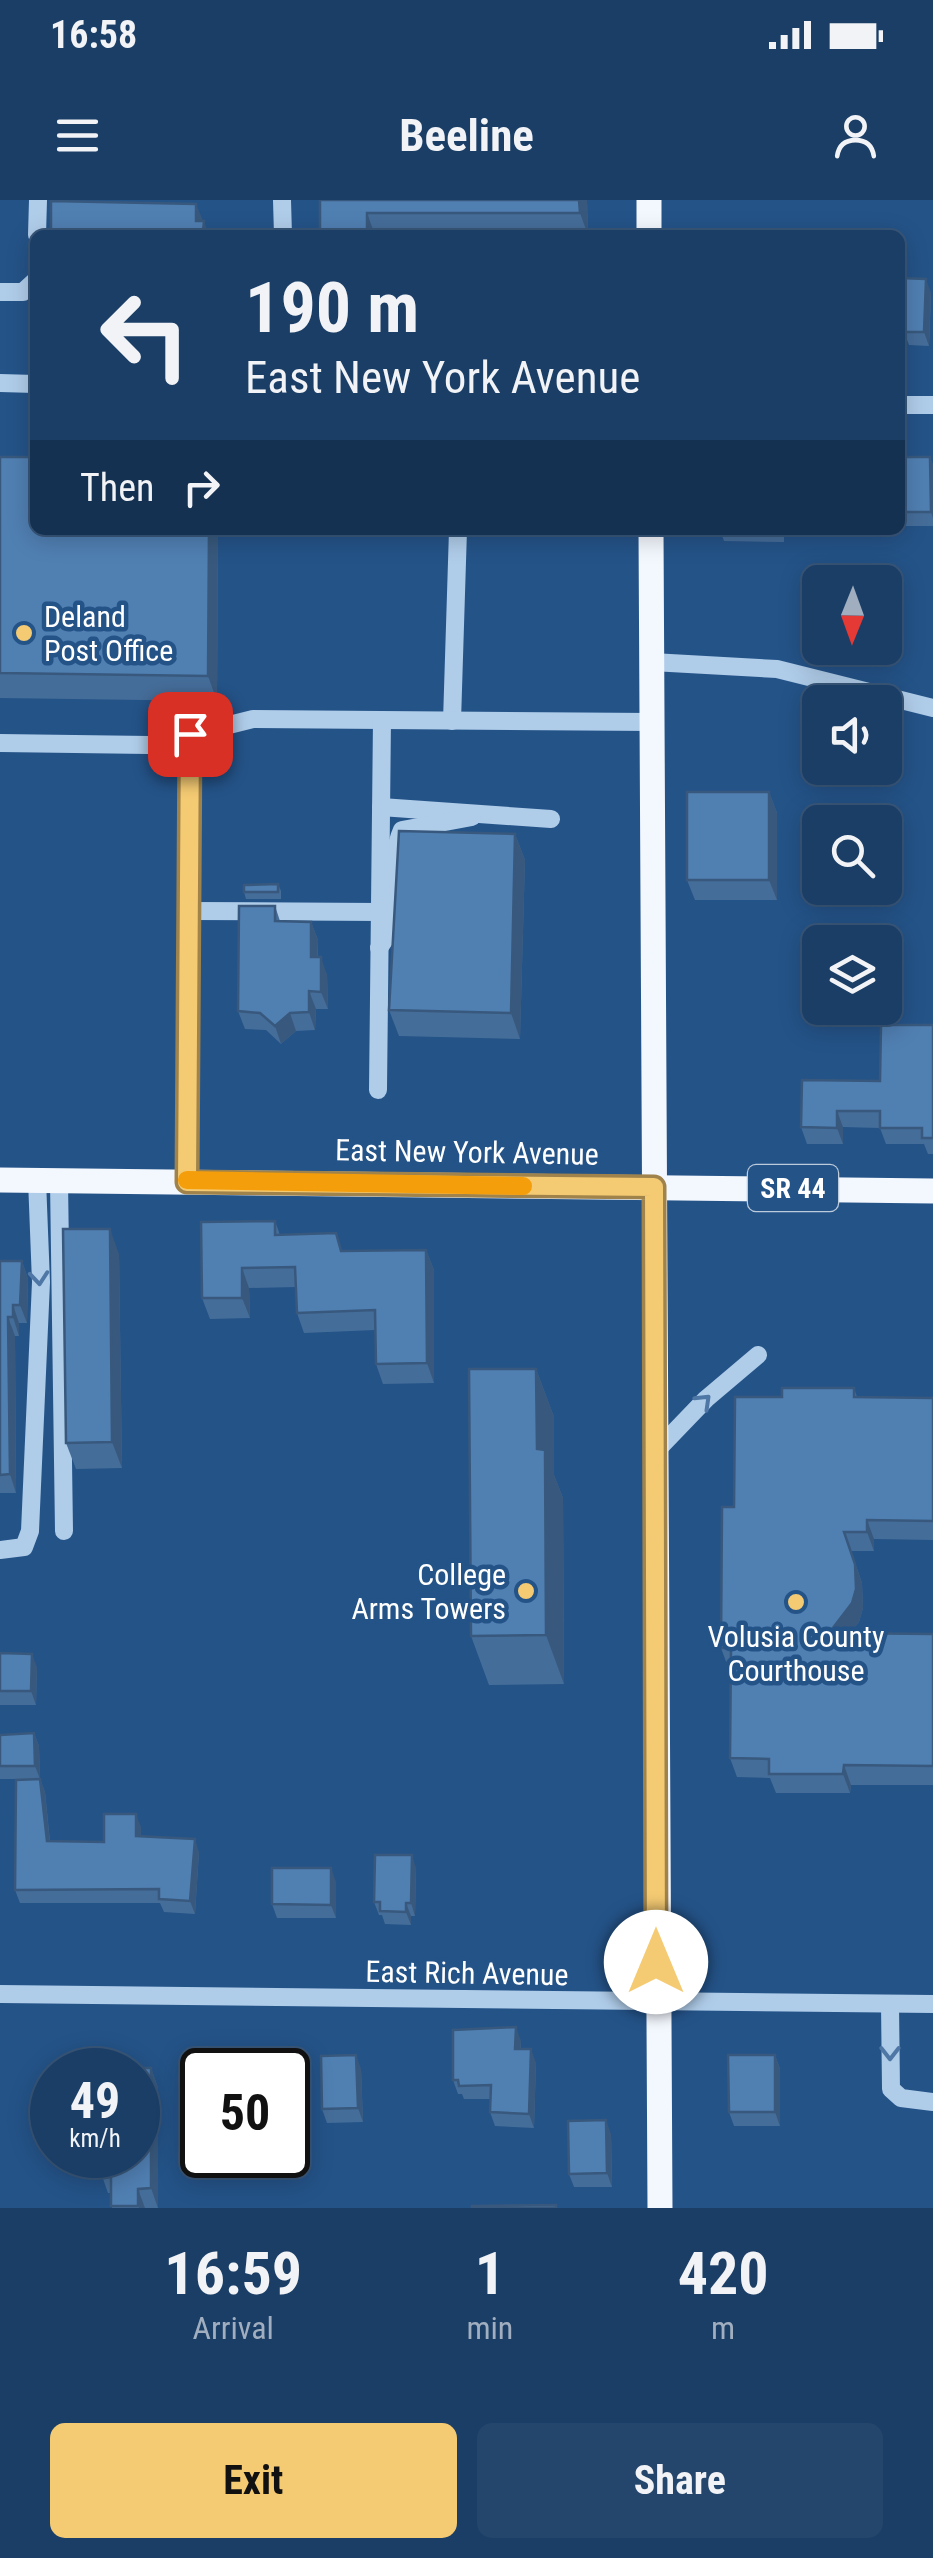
<!DOCTYPE html>
<html lang="en">
<head>
<meta charset="utf-8">
<style>
	body { margin:0; font-family:"Roboto Condensed",sans-serif; background:#24456c; color:#f1f3f6; height:100vh; display:flex; flex-direction:column; font-size:38px; white-space:nowrap }
	* { box-sizing:border-box; margin:0 }
	p { font-size:32px; color:#a0aebf }
	.icon { flex:none; width:55px; height:55px; fill:none; stroke:currentColor; stroke-width:2; stroke-linecap:round; stroke-linejoin:round }
	.map { position:relative; height:2008px; overflow:hidden }
	.details { display:flex; flex-direction:column; background:#1b3e66; flex:1 }
	.details>* { flex:none }
	.hud { position:absolute; left:30px; top:30px; width:875px; height:305px; border-radius:15px; box-shadow:0 5px 25px #0003,0 0 0 2px #39577a; background:#1b3e66; color:#f1f3f6; overflow:hidden }
	.needle { width:65px; rotate:181deg }
	.fabs { position:absolute; left:802px; top:365px; display:grid; gap:20px }
	.fabs a { display:grid; place-items:center; width:100px; height:100px; border-radius:15px; background:#1b3e66; box-shadow:0 5px 25px #0003,0 0 0 2px #39577a; font-size:50px }
	.speed { position:absolute; left:30px; top:1848px; display:flex; gap:20px; font-size:50px; font-weight:700; text-align:center }
	.speed>* { display:grid; place-content:center; width:130px; height:130px; border-radius:50%; background:#1b3e66; box-shadow:0 5px 25px #0003,0 0 0 2px #39577a; line-height:1 }
	.speed small { font-size:25px; font-weight:400 }
	.speed .limit { border:5px solid #111; border-radius:15px; background:#fff; color:#111 }
	.pin { position:absolute; display:grid; place-items:center; width:85px; height:85px; color:#fff; margin:-42px; border-radius:20px; box-shadow:0 5px 15px #0006 }
	.me { position:absolute; width:110px; margin:-55px; rotate:0deg; stroke-linejoin:round; filter:drop-shadow(0 0 8px #0008) }
	.turn { display:flex; align-items:center; gap:35px; height:210px; padding:0 50px; font-size:45px }
	.turn .icon { width:130px; height:130px; stroke-width:2.5 }
	.turn b { display:block; font-size:70px; line-height:85px }
	.then { display:flex; align-items:center; height:95px; padding:0 50px; background:#0003; gap:20px; font-size:38px }
	.eta { display:flex; justify-content:space-evenly; align-items:center; height:170px; text-align:center }
	.eta b { font-size:60px; font-weight:700; line-height:70px }
	.button { display:flex; gap:20px; margin-top:auto; padding:20px 50px }
	.button a { flex:1; height:115px; border-radius:15px; background:#f4ca73; color:#111; font-size:40px; font-weight:700; line-height:115px; text-align:center }
	.button a+a { background:#24456c; color:#f1f3f6 }
	.status { display:flex; justify-content:space-between; align-items:center; height:70px; padding:0 50px; background:#1b3e66; direction:ltr }
	.status svg { height:28px; fill:currentColor }
	header { display:flex; justify-content:space-between; align-items:center; height:130px; padding:0 50px; background:#1b3e66; font-size:45px; font-weight:700 }
	.map>svg:first-child { display:block }
	.lines { fill:none; stroke-linecap:round; stroke-linejoin:round }
	.minor { stroke:#afcce9; stroke-width:18 }
	.major { stroke:#f3f7fe; stroke-width:25 }
	.wall { fill:#456d99 }
	.shaded-wall { fill:#38597d }
	.building { fill:#507fb2; stroke:#38597d; stroke-width:2.5 }
	.oneway { stroke:#4e77a5 }
	.route-casing { stroke:#9f834b; stroke-width:25 }
	.route { stroke:#f4ca73; stroke-width:18 }
	.slow { stroke:#f59e0b; stroke-width:18 }
	.poi-dot { fill:#f4ca73; stroke:#245388; stroke-width:4 }
	.labels { text-anchor:middle; dominant-baseline:central; stroke-width:9; stroke-linejoin:round; paint-order:stroke }
	.shield { fill:#245388; stroke:#bdcbdb; stroke-width:2.5 }
	.shield-label { font-size:28px; font-weight:bold; fill:#fff }
	.poi-label { font-size:30px; fill:#fff; stroke:#245388; text-anchor:start }
	.street-label { font-size:30px; fill:#fff; stroke:#245388 }
</style>
</head>
<body>
<div class="status"><b>16:58</b><svg viewBox="0 0 49 12"><path d="M0 12V9h3v3zM5 12V6h3v6zM10 12V3h3v9zM15 12V0h3v12zM26 1h20v11H26zM47 4h2v5h-2z"/></svg></div>
<header><svg class="icon" aria-label="menu" viewBox="0 0 24 24"><path d="M4 6h16M4 12h16M4 18h16"/></svg>Beeline<svg class="icon" aria-label="person" viewBox="0 0 24 24"><circle cx="12" cy="8" r="4"/><path d="M4 21q1-7 8-7t8 7"/></svg></header>
<div class="map">
<svg width="933" height="2008" viewBox="0 0 933 2008">
	<rect width="100%" height="100%" fill="#245388"/>
	<g class="lines">
		<g class="minor">
			<polyline points="282,0 283,35"/>
			<polyline points="37,35 38,0"/>
			<polyline points="0,92 23,92 35,81"/>
			<polyline points="0,183 35,184"/>
			<polyline points="900,205 933,205"/>
			<polyline points="652,462 777,469 933,508"/>
			<polyline points="452,521 458,330"/>
			<polyline points="0,543 149,545 253,519 652,522"/>
			<polyline points="381,607 551,619"/>
			<polyline points="191,711 380,712"/>
			<path d="M 379,748 C 413,703 383,673 402,630 L 472,617"/>
			<polyline points="378,890 382,520"/>
			<polyline points="59,981 64,1331"/>
			<polyline points="187,982 190,534"/>
			<polyline points="655,1252 706,1199 758,1155"/>
			<polyline points="0,1350 24,1347 30,1331 41,1082 37,980"/>
			<polyline points="0,1794 933,1804"/>
			<polyline points="890,1804 891,1889 901,1898 933,1902"/>
		</g>
		<g class="major">
			<polyline points="649,0 649,35"/>
			<polyline points="651,330 660,2008"/>
			<polyline points="0,980 933,991"/>
		</g>
	</g>
	<g class="wall">
		<polygon points="320,0 587,0 588,35 320,35"/>
		<polygon points="900,78 931,93 929,146 909,145 904,132 900,132"/>
		<polygon points="0,257 35,330 218,330 217,501 0,498"/>
		<polygon points="900,257 933,264 933,326 900,326"/>
		<polygon points="720,330 784,330 784,342 724,341"/>
		<polygon points="769,592 777,613 777,700 695,700 687,680"/>
		<polygon points="515,634 525,660 520,839 399,836 389,810"/>
		<polygon points="278,684 281,691 281,699 246,699 244,692"/>
		<polygon points="275,706 280,721 311,722 318,740 318,757 327,775 328,809 316,809 315,830 296,831 281,844 266,830 245,829 238,811"/>
		<polygon points="933,825 933,954 928,954 924,944 886,944 880,928 843,927 843,944 807,944 801,927 880,881"/>
		<polygon points="275,1021 280,1035 342,1051 426,1050 434,1070 434,1183 383,1184 376,1164 375,1130 304,1133 297,1113 296,1087 249,1088 250,1118 210,1119 202,1098"/>
		<polygon points="119,1054 122,1268 76,1269 66,1243"/>
		<polygon points="0,1061 22,1061 28,1079 27,1123 19,1123 19,1136 15,1136 16,1293 0,1293"/>
		<polygon points="536,1169 554,1217 554,1275 563,1298 564,1484 489,1485 471,1436"/>
		<polygon points="854,1188 857,1197 933,1198 933,1340 874,1339 874,1351 851,1351 862,1383 863,1408 859,1422 850,1433 933,1434 933,1585 851,1585 850,1593 776,1593 770,1578 737,1577 730,1558 731,1467 728,1467 721,1448 734,1307 782,1197"/>
		<polygon points="0,1453 37,1467 36,1505 0,1505"/>
		<polygon points="34,1533 39,1546 40,1579 45,1592 50,1641 104,1642 141,1627 141,1636 199,1652 195,1714 164,1712 160,1703 20,1703 15,1690 25,1579 0,1579 0,1535"/>
		<polygon points="416,1668 415,1716 411,1716 411,1725 385,1724 382,1715 379,1715 374,1702"/>
		<polygon points="336,1682 336,1718 277,1718 272,1704"/>
		<polygon points="521,1841 521,1849 536,1863 534,1928 495,1926 490,1912 491,1899 464,1899 462,1894 458,1894 453,1880"/>
		<polygon points="775,1855 780,1869 780,1926 734,1926 729,1912"/>
		<polygon points="151,1868 158,1888 158,2008 112,2008 111,1993 108,1993 101,1973"/>
		<polygon points="361,1869 363,1922 327,1923 322,1909"/>
		<polygon points="611,1934 612,1987 574,1987 569,1974"/>
	</g>
	<g class="shaded-wall">
		<polygon points="579,0 587,0 588,35 580,13"/>
		<polygon points="196,4 204,23 204,21 209,35 201,35 196,21"/>
		<polygon points="367,13 375,35 367,35"/>
		<polygon points="926,79 931,93 929,146 924,132"/>
		<polygon points="930,257 933,264 933,318 931,312"/>
		<polygon points="209,330 218,330 217,501 208,476"/>
		<polygon points="769,592 777,613 777,700 769,680"/>
		<polygon points="515,634 525,660 520,839 511,813"/>
		<polygon points="311,722 318,740 317,775 311,757"/>
		<polygon points="321,757 327,775 328,809 321,792"/>
		<polygon points="309,791 316,809 315,830 309,812"/>
		<polygon points="290,813 296,831 281,844 275,826"/>
		<polygon points="837,911 843,927 843,944 837,928"/>
		<polygon points="110,1029 119,1054 122,1268 112,1242"/>
		<polygon points="426,1050 434,1070 434,1183 427,1163"/>
		<polygon points="22,1061 28,1079 27,1123 20,1105"/>
		<polygon points="242,1068 249,1088 250,1118 242,1098"/>
		<polygon points="13,1105 19,1123 19,1136 13,1117"/>
		<polygon points="8,1117 15,1136 16,1293 10,1274"/>
		<polygon points="536,1169 554,1217 554,1275 563,1298 564,1484 546,1435 537,1249"/>
		<polygon points="867,1320 874,1339 874,1351 867,1332"/>
		<polygon points="844,1332 862,1383 863,1408 859,1422 836,1452 829,1433"/>
		<polygon points="32,1454 37,1467 36,1505 31,1491"/>
		<polygon points="34,1533 39,1546 40,1579 35,1566"/>
		<polygon points="844,1565 851,1585 850,1593 843,1574"/>
		<polygon points="40,1579 45,1592 51,1654 47,1641"/>
		<polygon points="136,1614 141,1627 141,1649 136,1636"/>
		<polygon points="195,1639 199,1652 195,1714 190,1701"/>
		<polygon points="412,1655 416,1668 415,1716 411,1703"/>
		<polygon points="331,1668 336,1682 336,1718 331,1705"/>
		<polygon points="406,1703 411,1716 411,1725 406,1712"/>
		<polygon points="516,1827 521,1841 520,1863 515,1849"/>
		<polygon points="531,1849 536,1863 534,1928 529,1914"/>
		<polygon points="239,1855 244,1869 244,1870 239,1870"/>
		<polygon points="356,1855 361,1869 363,1922 358,1908"/>
		<polygon points="775,1855 780,1869 780,1926 775,1912"/>
		<polygon points="151,1868 158,1888 158,2008 151,1988"/>
		<polygon points="606,1920 611,1934 612,1987 607,1973"/>
		<polygon points="138,1989 145,2008 139,2008"/>
	</g>
	<g class="building">
		<polygon points="320,0 579,0 580,13 367,13 367,35 320,35"/>
		<polygon points="51,1 196,4 196,21 204,21 203,31 216,31 216,35 51,35"/>
		<polygon points="900,78 926,79 924,132 904,132 904,119 900,119"/>
		<polygon points="0,257 35,257 35,330 209,330 208,476 0,473"/>
		<polygon points="900,257 930,257 931,312 900,312"/>
		<rect x="687" y="592" width="82" height="88"/>
		<polygon points="399,631 515,634 511,813 389,810"/>
		<polygon points="278,684 278,692 244,692 244,685"/>
		<polygon points="239,706 275,706 275,721 311,722 311,757 321,757 321,792 309,791 309,812 290,813 275,826 260,813 238,811"/>
		<polygon points="881,825 933,825 933,938 922,938 922,928 880,928 880,911 837,911 837,928 801,927 802,880 880,881"/>
		<polygon points="275,1021 275,1035 336,1033 341,1051 426,1050 427,1163 376,1164 375,1110 297,1113 295,1067 242,1068 242,1098 202,1098 201,1022"/>
		<polygon points="63,1029 110,1029 112,1242 66,1243"/>
		<polygon points="0,1061 22,1061 20,1105 13,1105 13,1117 8,1117 10,1274 0,1275"/>
		<polygon points="469,1169 536,1169 537,1249 545,1250 546,1435 471,1436"/>
		<polygon points="782,1188 854,1188 854,1197 933,1198 933,1321 867,1320 867,1332 844,1332 855,1364 856,1389 852,1403 829,1433 933,1434 933,1566 844,1565 843,1574 769,1574 769,1559 730,1558 731,1448 721,1448 722,1307 734,1307 735,1197 782,1197"/>
		<polygon points="0,1453 32,1454 31,1491 0,1491"/>
		<polygon points="34,1533 35,1566 0,1566 0,1535"/>
		<polygon points="40,1579 47,1641 104,1642 104,1614 136,1614 136,1636 195,1639 190,1701 159,1699 159,1689 15,1690 16,1580"/>
		<polygon points="375,1655 412,1655 411,1703 406,1703 406,1712 380,1711 380,1702 374,1702"/>
		<polygon points="272,1668 331,1668 331,1705 272,1704"/>
		<polygon points="516,1827 515,1849 531,1849 529,1914 490,1912 491,1885 459,1886 458,1880 453,1880 453,1830"/>
		<polygon points="208,1853 239,1855 239,1870 207,1870"/>
		<polygon points="356,1855 358,1908 322,1909 321,1856"/>
		<polygon points="728,1855 775,1855 775,1912 729,1912"/>
		<polygon points="108,1868 151,1868 151,1988 138,1989 138,2006 111,2006 111,1973 101,1973 101,1955 138,1955 138,1870 108,1870"/>
		<polygon points="606,1920 607,1973 569,1974 568,1921"/>
		<polygon points="556,2005 556,2008 472,2008 472,2006"/>
	</g>
	<defs><path id="oneway-chevron" d="M-2-3.5L2.5 0L-2 3.5" fill="none" stroke-width="1.6" stroke-linecap="round" stroke-linejoin="round" transform="scale(2.5)"/></defs>
	<g class="oneway">
		<use href="#oneway-chevron" transform="translate(39 1078) rotate(85)"/>
		<use href="#oneway-chevron" transform="translate(704 1201) rotate(-44)"/>
		<use href="#oneway-chevron" transform="translate(890 1853) rotate(90)"/>
	</g>
	<g class="lines">
		<g class="route-casing">
			<polyline id="route" points="190,534 187,982 654,987 656,1762"/>
		</g>
		<use href="#route" class="route"/>
		<polyline class="slow" points="187,980 523,986"/>
	</g>
	<g class="poi-dot">
		<circle cx="24" cy="433" r="10"/>
		<circle cx="526" cy="1391" r="10"/>
		<circle cx="796" cy="1402" r="10"/>
	</g>
	<g class="labels">
		<rect class="shield" x="748" y="965" width="90" height="46" rx="8"/>
		<g class="shield-label">
			<text x="793" y="988">SR 44</text>
		</g>
		<g class="poi-label">
			<text x="44" y="416">Deland<tspan x="44" dy="34">Post Office</tspan></text>
			<text x="506" y="1374" text-anchor="end">College<tspan x="506" dy="34">Arms Towers</tspan></text>
			<text x="796" y="1436" text-anchor="middle">Volusia County<tspan x="796" dy="34">Courthouse</tspan></text>
		</g>
		<g class="street-label">
			<text transform="translate(467 952) rotate(1)">East New York Avenue</text>
			<text transform="translate(467 1773) rotate(1)">East Rich Avenue</text>
		</g>
	</g>
</svg>
<div class="fabs">
<a><svg class="needle" viewBox="-14 -14 28 28"><path d="M0-13l5 13h-10z" fill="#e53935"/><path d="M0 13l5-13h-10z" fill="#a0aebf"/></svg></a>
<a><svg class="icon" aria-label="sound" viewBox="0 0 24 24"><path d="M4 9h4l5-4v14l-5-4H4zM17 9q2 3 0 6"/></svg></a>
<a><svg class="icon" aria-label="search" viewBox="0 0 24 24"><circle cx="10" cy="10" r="6"/><path d="M15 15l6 6"/></svg></a>
<a><svg class="icon" aria-label="layers" viewBox="0 0 24 24"><path d="M12 4l9 5-9 5-9-5zM3 14l9 5 9-5"/></svg></a>
</div>
<div class="speed"><div>49<small>km/h</small></div><div class="limit">50</div></div>
<div class="pin" style="left:190px;top:534px;background:#d93025"><svg class="icon" aria-label="arrive" viewBox="0 0 24 24"><path d="M6 21V4h12l-3 4 3 4H6"/></svg></div>
<svg class="me" style="left:656px;top:1762px" viewBox="-20 -20 40 40"><circle r="19" fill="#fff"/><path d="M0-13L10 11 0 6-10 11z" fill="#f4ca73"/></svg>
<div class="hud">
<div class="turn"><svg class="icon" aria-label="left" viewBox="0 0 24 24"><path d="M17 20v-9H6M10 6l-5 5 5 5"/></svg><div><b>190 m</b>East New York Avenue</div></div>
<div class="then">Then<svg class="icon" aria-label="right" viewBox="0 0 24 24"><path d="M7 20v-9h11M14 6l5 5-5 5"/></svg></div>
</div>
</div>
<section class="details">
<div class="eta">
<div><b>16:59</b><p>Arrival</p></div>
<div><b>1</b><p>min</p></div>
<div><b>420</b><p>m</p></div>
</div>
<div class="button"><a>Exit</a><a>Share</a></div>
</section>
</body>
</html>
